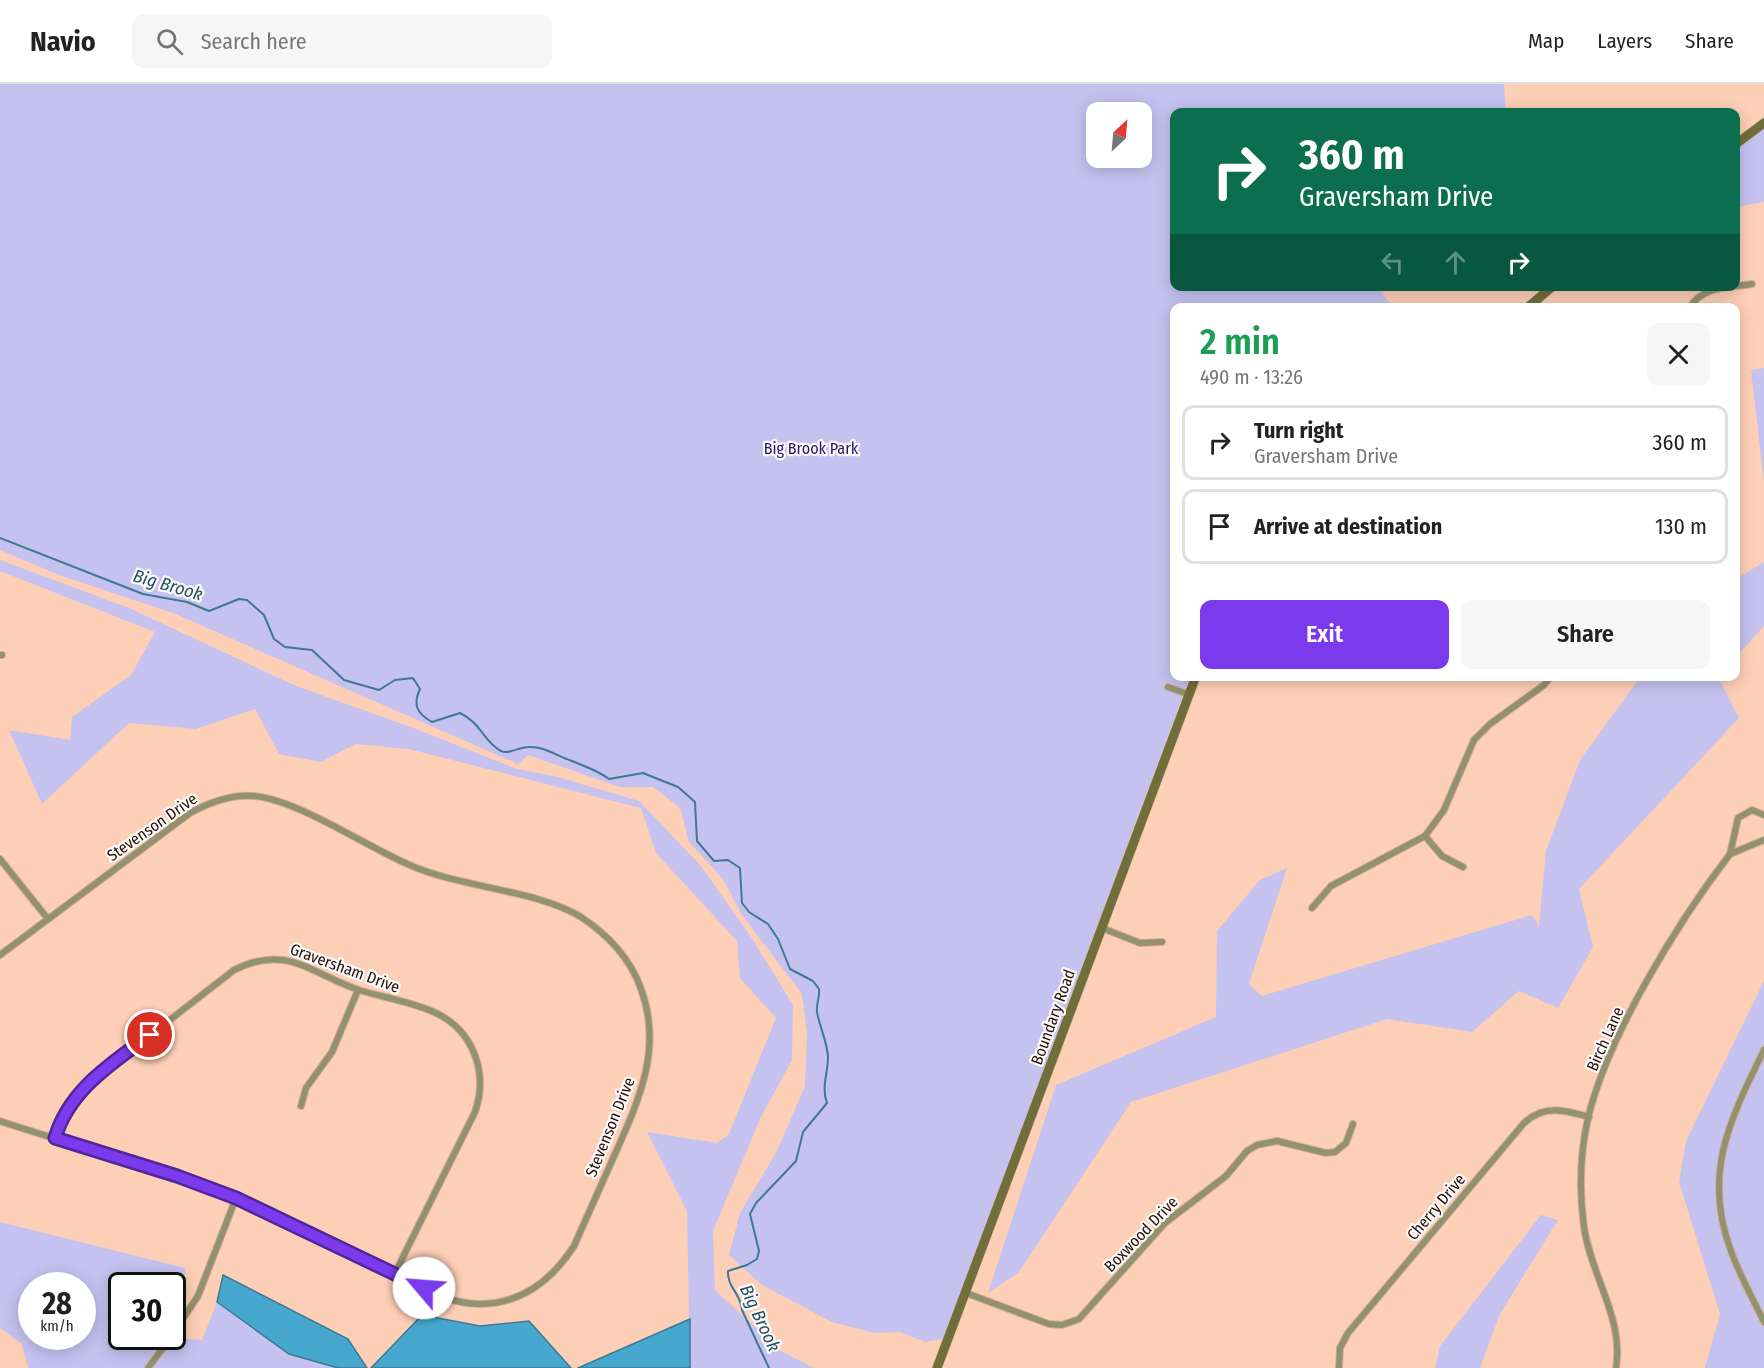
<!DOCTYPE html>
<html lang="en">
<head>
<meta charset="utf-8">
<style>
	body { margin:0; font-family:"Fira Sans Condensed",sans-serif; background:#f6f6f6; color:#222; height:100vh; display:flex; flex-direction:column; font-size:22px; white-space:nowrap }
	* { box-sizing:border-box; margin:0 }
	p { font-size:20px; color:#767676 }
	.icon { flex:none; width:33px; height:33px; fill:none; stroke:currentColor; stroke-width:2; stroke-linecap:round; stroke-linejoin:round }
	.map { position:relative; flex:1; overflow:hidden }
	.details { position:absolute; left:1170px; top:219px; width:570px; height:378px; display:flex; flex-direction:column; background:#fff; border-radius:12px; box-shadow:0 3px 15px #0003 }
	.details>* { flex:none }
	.top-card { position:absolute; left:1170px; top:24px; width:570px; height:183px; border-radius:12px; box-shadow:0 3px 15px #0003; background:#0b6e4f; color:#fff; overflow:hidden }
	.needle { width:39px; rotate:26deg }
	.controls { position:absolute; left:1086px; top:18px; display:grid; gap:12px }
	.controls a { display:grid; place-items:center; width:66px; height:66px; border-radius:12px; background:#fff; box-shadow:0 3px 15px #0003; font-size:30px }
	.speed { position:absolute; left:18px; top:1188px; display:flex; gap:12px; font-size:30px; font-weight:700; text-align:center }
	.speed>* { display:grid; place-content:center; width:78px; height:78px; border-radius:50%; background:#fff; box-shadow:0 3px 15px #0003; line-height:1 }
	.speed small { font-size:15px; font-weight:400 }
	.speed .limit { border:3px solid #111; border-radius:9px; background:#fff; color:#111 }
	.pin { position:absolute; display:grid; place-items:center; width:51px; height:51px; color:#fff; margin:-26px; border:3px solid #fff; border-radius:50%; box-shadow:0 2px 6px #0007 }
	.me { position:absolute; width:66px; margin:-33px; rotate:297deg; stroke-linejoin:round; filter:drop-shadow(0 0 4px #0008) }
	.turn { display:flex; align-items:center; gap:21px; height:126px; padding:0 30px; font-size:27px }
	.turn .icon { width:78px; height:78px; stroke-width:2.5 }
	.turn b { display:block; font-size:42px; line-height:51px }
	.lanes { display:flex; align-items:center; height:57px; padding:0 30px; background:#0003; justify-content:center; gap:30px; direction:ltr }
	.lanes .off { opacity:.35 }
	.round { display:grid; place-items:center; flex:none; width:63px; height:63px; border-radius:12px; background:#f6f6f6 }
	.summary { display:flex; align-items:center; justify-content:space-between; height:102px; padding:0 30px }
	h1 { font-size:36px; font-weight:600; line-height:45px; color:#1e9e55 }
	.action { display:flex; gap:12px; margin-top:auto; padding:12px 30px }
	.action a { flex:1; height:69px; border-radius:12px; background:#7c3aed; color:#fff; font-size:24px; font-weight:600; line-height:69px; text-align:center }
	.action a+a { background:#f6f6f6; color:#222 }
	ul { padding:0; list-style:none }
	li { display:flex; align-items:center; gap:18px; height:75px; margin:0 12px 9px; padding:0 18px; border:3px solid #e0e0e0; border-radius:12px }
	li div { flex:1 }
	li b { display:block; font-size:22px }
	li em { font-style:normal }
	header { display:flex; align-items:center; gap:36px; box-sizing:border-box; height:84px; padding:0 30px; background:#fff; border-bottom:2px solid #e0e0e0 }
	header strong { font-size:28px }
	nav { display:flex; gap:33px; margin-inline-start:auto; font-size:21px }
	.search { width:420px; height:54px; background:#f6f6f6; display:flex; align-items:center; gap:15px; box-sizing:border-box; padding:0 21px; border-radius:12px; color:#767676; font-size:22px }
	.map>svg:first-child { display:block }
	.green { fill:#c5c2f0; fill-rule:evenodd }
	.water { fill:#46a8cf; stroke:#3d7991; stroke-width:1.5 }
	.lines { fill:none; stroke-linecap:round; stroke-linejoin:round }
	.stream { stroke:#3d7991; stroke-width:2 }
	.street-casing { stroke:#d7ac96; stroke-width:8 }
	.secondary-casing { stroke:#d7ac96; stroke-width:10 }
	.street { stroke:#929270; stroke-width:6 }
	.secondary { stroke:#706f3b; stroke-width:9 }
	.route-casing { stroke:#51269a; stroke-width:15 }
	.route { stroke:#7c3aed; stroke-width:10 }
	.labels { text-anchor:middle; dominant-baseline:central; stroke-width:4.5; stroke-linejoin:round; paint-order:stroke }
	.park-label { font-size:16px; fill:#2c1369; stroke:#fbfbfb }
	.street-label { font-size:16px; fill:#280c00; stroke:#fbfbfb }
	.water-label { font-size:18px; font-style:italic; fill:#264f61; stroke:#fbfbfb }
</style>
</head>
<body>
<header>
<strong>Navio</strong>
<div class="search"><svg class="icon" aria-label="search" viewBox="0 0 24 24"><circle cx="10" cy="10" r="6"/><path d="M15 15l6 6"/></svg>Search here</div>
<nav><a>Map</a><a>Layers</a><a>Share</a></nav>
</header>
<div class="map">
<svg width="1764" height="1284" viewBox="0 0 1764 1284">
	<rect width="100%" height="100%" fill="#fecfb7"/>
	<g class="green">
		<path d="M 0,0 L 1504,0 L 1506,28 L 1174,28 L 1174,202 L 1377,203 L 1393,223 L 1174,224 L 1174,592 L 1190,593 L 943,1255 L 925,1258 L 900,1248 L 874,1249 L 832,1238 L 762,1201 L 729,1171 L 740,1129 L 777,1067 L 805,1002 L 807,950 L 802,910 L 742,831 L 723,795 L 689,758 L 680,724 L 653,703 L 620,703 L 528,671 L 518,680 L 173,529 L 59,491 L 0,466 ZM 1096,28 L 1142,28 L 1142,74 L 1096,74 Z"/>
		<polygon points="1764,33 1764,118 1736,123 1736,56"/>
		<polygon points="1764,284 1764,398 1751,286"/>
		<polygon points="0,476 129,524 296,602 411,643 517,685 558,693 639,717 701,782 751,853 793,921 792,976 760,1035 713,1147 715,1206 781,1267 814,1284 690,1284 687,1127 647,1048 717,1059 729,1050 776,934 740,894 737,857 656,769 641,724 409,665 356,660 321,678 279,670 255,625 196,645 129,639 42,720 9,646 70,656 72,633 131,591 155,548 0,487"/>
		<polygon points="1764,478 1764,542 1736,573 1736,495"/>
		<polygon points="1641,592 1718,593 1739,634 1579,805 1593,863 1558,924 1519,907 1472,948 1387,935 1131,1018 1019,1188 988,1209 1056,1001 1216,933 1217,847 1260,796 1287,784 1249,900 1262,912 1532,831 1539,842 1546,767 1580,676"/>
		<polygon points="1764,897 1764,1284 1705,1284 1720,1230 1679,1098 1686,1057"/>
		<polygon points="1541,1131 1558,1136 1500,1230 1480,1284 1435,1284 1440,1262"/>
		<path d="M 0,1138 L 185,1184 L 186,1255 L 202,1256 L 217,1218 L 289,1270 L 338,1284 L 28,1284 L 22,1260 L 0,1244 ZM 32,1202 L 82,1202 L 82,1252 L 32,1252 ZM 122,1202 L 172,1202 L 172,1252 L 122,1252 Z"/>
	</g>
	<g class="water">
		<polygon points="223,1191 348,1255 367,1284 338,1284 289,1270 217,1218"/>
		<polygon points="422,1231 480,1242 529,1237 571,1284 371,1284"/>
		<polygon points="690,1235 690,1284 577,1284 578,1284"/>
	</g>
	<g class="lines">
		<path class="stream" d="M 0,454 L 143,510 L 187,518 L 209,527 L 239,515 L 247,516 L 264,531 L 274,555 L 285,563 L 312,566 L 344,596 L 379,606 L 395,596 L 413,594 L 420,605 C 413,620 416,629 432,638 L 460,629 C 481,639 484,658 501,667 C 508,671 519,663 528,663 C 545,662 556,672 572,677 C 586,683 597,686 609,695 L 643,689 L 678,703 L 695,718 L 697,757 L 714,777 L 728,776 L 740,784 L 742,819 L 749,828 L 768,840 L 778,855 L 790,885 L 813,897 L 819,905 C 820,913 816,920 817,928 C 820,944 827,957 828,973 C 828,990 821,1003 827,1019 L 803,1048 L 796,1077 L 756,1119 L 750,1130 L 759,1167 L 757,1175 L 747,1181 L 728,1187 C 727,1203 741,1210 742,1226 L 769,1284"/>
		<g class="street-casing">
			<g id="street">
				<path d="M 1689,224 C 1704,201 1728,204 1752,200"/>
				<polyline points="0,571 2,571"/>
				<polyline points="1168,603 1190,611"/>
				<polyline points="1764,731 1752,726 1738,734 1730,770 1764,756"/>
				<polyline points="1425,752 1442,772 1463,783"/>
				<polyline points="0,775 48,835"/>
				<polyline points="1312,824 1331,802 1425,752 1444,726 1474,656 1490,640 1544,601 1551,592"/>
				<polyline points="1102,844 1140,859 1162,858"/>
				<path d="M 0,871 L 190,729 C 210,718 231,710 254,712 C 299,716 368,764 412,782 C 463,804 537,806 581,833 C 607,850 631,875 641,905 C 663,964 639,1016 615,1070 C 601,1101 588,1131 574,1162 C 552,1196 522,1220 479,1220 C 448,1220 421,1202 394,1189 C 341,1163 288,1135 233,1113 C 157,1082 78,1063 0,1037"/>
				<path d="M 1764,966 C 1730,1035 1702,1090 1731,1167 C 1740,1192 1753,1215 1764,1238"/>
				<polyline points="301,1022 306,1004 332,968 358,906"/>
				<path d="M 55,1054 L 66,1027 L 85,1002 L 234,886 C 287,859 311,890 359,906 C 385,914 414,918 438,930 C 475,949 488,991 475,1028 L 395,1189"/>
				<polyline points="966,1209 1049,1240 1062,1241 1079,1235 1165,1139 1226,1092 1247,1067 1257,1061 1277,1057 1326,1069 1335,1068 1346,1059 1353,1040"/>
				<polyline points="172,1251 198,1212 236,1114"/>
				<polyline points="148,1284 172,1252"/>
				<path d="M 1339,1284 L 1340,1264 L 1348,1249 L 1524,1039 C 1544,1020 1565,1026 1589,1033"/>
				<path d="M 1616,1284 C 1624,1234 1591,1192 1584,1143 C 1579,1107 1580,1070 1588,1034 C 1608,951 1678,838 1730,770"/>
			</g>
		</g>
		<g class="secondary-casing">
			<g id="secondary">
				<polyline points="1736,60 1764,39"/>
				<polyline points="1527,224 1553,202"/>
				<polyline points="937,1284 1196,592"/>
			</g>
		</g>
		<use href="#street" class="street"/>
		<use href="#secondary" class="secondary"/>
	</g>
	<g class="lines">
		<g class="route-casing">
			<path id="route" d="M 150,951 C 111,980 69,1006 55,1054 L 177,1092 L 236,1114 L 424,1204"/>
		</g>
		<use href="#route" class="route"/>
	</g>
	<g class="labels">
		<g class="park-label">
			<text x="811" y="364">Big Brook Park</text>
		</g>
		<g class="street-label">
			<text transform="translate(152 743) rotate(-35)">Stevenson Drive</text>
			<text transform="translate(345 884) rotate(20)">Graversham Drive</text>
			<text transform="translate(1053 933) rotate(-70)">Boundary Road</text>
			<text transform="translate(1605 955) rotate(-66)">Birch Lane</text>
			<text transform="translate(610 1043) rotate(-68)">Stevenson Drive</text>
			<text transform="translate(1436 1123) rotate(-50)">Cherry Drive</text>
			<text transform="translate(1141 1150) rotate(-46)">Boxwood Drive</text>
		</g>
		<g class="water-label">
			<text transform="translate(168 501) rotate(16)">Big Brook</text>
			<text transform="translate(760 1234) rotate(65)">Big Brook</text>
		</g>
	</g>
</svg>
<div class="controls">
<a><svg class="needle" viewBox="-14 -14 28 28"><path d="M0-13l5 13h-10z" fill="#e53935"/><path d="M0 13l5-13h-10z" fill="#767676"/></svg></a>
</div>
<div class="speed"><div>28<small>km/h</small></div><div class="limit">30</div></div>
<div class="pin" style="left:150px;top:951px;background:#d93025"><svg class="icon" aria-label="arrive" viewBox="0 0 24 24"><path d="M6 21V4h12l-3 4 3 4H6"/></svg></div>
<svg class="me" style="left:424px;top:1204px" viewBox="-20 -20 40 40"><circle r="19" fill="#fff"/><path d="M0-13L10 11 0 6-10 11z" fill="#7c3aed"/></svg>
<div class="top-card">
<div class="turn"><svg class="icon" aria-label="right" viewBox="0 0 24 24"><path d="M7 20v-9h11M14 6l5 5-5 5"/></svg><div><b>360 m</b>Graversham Drive</div></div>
<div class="lanes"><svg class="icon off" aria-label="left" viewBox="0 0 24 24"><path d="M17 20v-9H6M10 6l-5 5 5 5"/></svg><svg class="icon off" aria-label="ahead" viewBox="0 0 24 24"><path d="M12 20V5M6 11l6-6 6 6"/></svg><svg class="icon" aria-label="right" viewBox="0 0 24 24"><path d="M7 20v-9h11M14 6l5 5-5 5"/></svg></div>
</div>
<section class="details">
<div class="summary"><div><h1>2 min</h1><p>490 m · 13:26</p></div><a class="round"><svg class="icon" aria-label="close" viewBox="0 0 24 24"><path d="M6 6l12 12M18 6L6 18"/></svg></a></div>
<ul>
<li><svg class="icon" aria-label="right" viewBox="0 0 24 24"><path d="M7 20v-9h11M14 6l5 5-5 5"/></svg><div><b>Turn right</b><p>Graversham Drive</p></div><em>360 m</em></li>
<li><svg class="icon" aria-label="arrive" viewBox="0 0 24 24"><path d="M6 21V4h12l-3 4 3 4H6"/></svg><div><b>Arrive at destination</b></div><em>130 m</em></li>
</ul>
<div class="action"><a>Exit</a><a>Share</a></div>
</section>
</div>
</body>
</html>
